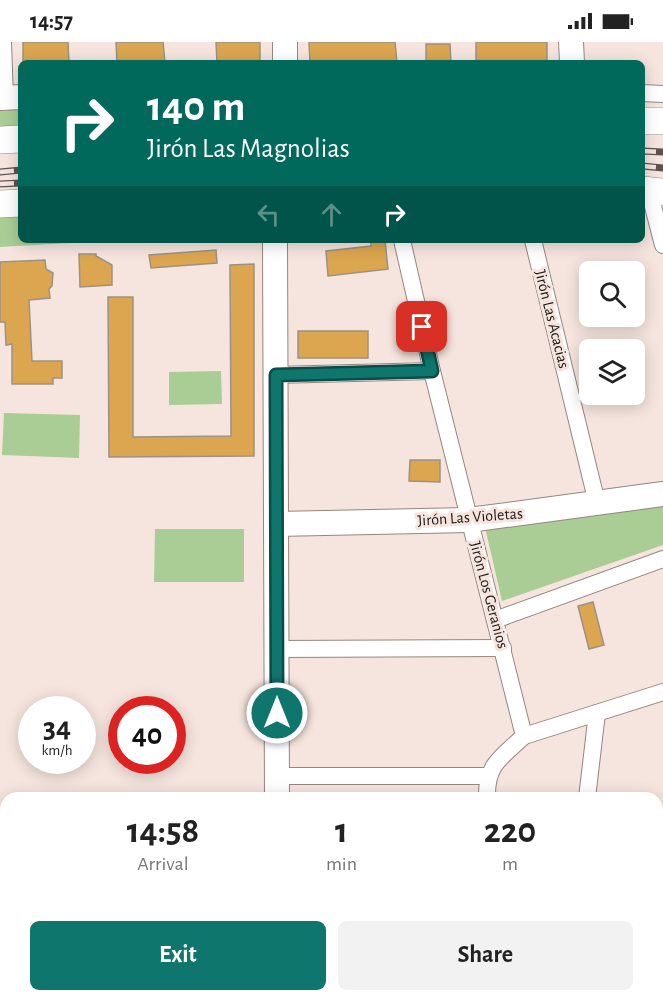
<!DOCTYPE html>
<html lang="en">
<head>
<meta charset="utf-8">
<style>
	body { margin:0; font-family:"Alegreya Sans",sans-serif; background:#f2f2f2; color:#222; height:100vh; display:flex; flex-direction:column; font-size:22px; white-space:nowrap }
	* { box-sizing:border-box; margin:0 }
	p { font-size:20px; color:#767676 }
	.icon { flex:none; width:33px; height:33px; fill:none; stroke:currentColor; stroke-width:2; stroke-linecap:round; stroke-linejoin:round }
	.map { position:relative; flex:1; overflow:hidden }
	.sheet { position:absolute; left:0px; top:750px; width:663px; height:210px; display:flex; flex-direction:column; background:#fff; border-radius:18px 18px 0 0; box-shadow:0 3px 15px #0003 }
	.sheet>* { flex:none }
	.top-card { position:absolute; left:18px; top:18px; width:627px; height:183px; border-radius:9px; box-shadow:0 3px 15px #0003; background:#00695c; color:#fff; overflow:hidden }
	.tools { position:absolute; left:579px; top:219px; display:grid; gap:12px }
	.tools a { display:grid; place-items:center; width:66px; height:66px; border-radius:9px; background:#fff; box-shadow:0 3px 15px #0003; font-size:30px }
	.speed { position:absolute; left:18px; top:654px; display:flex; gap:12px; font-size:30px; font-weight:700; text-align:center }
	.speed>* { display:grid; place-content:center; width:78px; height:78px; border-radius:50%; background:#fff; box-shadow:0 3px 15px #0003; line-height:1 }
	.speed small { font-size:15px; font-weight:400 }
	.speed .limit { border:9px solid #d22; background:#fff; color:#111 }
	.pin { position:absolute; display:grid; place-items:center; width:51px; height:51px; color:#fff; margin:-26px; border-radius:12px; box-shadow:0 3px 9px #0006 }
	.me { position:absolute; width:66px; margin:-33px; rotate:0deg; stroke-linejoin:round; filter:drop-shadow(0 0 4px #0008) }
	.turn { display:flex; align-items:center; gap:21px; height:126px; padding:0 30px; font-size:27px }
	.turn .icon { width:78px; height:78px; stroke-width:2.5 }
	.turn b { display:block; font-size:42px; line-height:51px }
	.lanes { display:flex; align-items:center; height:57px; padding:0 30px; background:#0003; justify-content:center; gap:30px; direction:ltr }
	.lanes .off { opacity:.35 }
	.eta { display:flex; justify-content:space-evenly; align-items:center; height:102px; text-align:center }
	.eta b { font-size:36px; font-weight:600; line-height:42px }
	.cta { display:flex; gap:12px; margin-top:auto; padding:12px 30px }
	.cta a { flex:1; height:69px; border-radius:9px; background:#0f766e; color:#fff; font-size:24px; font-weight:600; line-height:69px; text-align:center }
	.cta a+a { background:#f2f2f2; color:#222 }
	.status { display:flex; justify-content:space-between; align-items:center; height:42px; padding:0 30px; background:#fff; direction:ltr }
	.status svg { height:16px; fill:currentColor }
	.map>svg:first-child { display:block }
	.green { fill:#aacd96 }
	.building { fill:#dca650; stroke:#9b9285; stroke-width:1.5 }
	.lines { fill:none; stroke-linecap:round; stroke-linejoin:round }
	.street-casing { stroke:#95867f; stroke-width:18 }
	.secondary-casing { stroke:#95867f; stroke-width:26 }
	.primary-casing { stroke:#95867f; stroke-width:28 }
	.street { stroke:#fff; stroke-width:16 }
	.secondary { stroke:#fff; stroke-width:24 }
	.primary { stroke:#fff; stroke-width:27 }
	.rail-casing { stroke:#5c534f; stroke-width:7 }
	.rail { stroke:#f6e5de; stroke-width:4.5; stroke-dasharray:14; stroke-linecap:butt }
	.route-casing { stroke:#0a4d48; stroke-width:15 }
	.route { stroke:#0f766e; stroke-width:10 }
	.labels { text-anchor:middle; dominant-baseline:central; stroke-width:6; stroke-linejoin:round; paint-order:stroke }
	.street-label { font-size:16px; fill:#1e1815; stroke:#f6e5de }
</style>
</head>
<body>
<div class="status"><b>14:57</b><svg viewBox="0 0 49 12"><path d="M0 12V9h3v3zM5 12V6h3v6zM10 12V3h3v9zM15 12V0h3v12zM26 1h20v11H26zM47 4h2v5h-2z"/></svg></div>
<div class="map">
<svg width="663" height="960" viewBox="0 0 663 960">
	<rect width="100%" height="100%" fill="#f6e5de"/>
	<g class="green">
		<polygon points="21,67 21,88 0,89 0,69"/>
		<polygon points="21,167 21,198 120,198 0,205 0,168"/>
		<polygon points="221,329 222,362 169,363 169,330"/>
		<polygon points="4,371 80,373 79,416 2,413"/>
		<polygon points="663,461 663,503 502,559 484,481"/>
		<polygon points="155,487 244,487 244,540 154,540"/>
	</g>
	<g class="building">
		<polygon points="23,0 68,0 69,21 23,21"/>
		<polygon points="116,0 163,0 165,21 117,21"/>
		<polygon points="216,0 260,0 260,21 217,21"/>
		<polygon points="309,0 395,0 397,21 310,21"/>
		<rect x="476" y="0" width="71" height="21"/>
		<polygon points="426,2 450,2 451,21 426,21"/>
		<polygon points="385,198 388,227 328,234 326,209 371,204 371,200"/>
		<polygon points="216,208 217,221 151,226 149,213"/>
		<polygon points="79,212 96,212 96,214 112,223 112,243 80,245"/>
		<polygon points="45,218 46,227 53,231 52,244 49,247 50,256 29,258 32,319 62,319 62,336 53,336 53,342 12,342 12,302 6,303 5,280 0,280 0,220"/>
		<polygon points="254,222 254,414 109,415 108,255 133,255 133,395 231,394 230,223"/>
		<rect x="298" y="289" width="70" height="27"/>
		<polygon points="410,418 440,418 440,440 409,439"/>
		<polygon points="593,560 604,603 589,607 578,564"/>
	</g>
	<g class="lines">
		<g class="street-casing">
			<g id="street">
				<polyline points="3,0 5,56"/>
				<polyline points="642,51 663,52"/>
				<polyline points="649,149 663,203"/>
				<path d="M 402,198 L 432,329 L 524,694 C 501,716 486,722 487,756"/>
				<polyline points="533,198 597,461"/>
				<polyline points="276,333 432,329"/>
				<polyline points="495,578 663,517"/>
				<polyline points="277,607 503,606"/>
				<polyline points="524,694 663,650"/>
				<polyline points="277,734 488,734"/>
				<polyline points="587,756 597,671"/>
				<polyline points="485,960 485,954"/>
				<polyline points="560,960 561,954"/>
			</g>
		</g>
		<g class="secondary-casing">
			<g id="secondary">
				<polyline points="285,0 285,21"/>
				<polyline points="571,0 572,21"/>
				<polyline points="0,56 21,55"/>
				<polyline points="275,198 277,756"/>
				<polyline points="276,482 469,478 663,452"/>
				<polyline points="277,954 277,960"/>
			</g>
		</g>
		<g class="primary-casing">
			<g id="primary">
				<polyline points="642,79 663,79"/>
				<polyline points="0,98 21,97"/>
				<polyline points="642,148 663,150"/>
				<polyline points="0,162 21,161"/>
			</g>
		</g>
		<use href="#street" class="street"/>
		<use href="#secondary" class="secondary"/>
		<use href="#primary" class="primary"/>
		<g class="rail-casing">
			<g id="rail">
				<polyline points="642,109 663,110"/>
				<polyline points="642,124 663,126"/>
				<polyline points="0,130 21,128"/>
				<polyline points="0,142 21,141"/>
			</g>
		</g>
		<use href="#rail" class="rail"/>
	</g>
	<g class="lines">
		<g class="route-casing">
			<polyline id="route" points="277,671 276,333 432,329 422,285"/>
		</g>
		<use href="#route" class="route"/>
	</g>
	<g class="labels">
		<g class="street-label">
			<text transform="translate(552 277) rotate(76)">Jirón Las Acacias</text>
			<text transform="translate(470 475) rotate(-4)">Jirón Las Violetas</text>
			<text transform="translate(489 553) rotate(75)">Jirón Los Geranios</text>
		</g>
	</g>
</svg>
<div class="tools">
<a><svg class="icon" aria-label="search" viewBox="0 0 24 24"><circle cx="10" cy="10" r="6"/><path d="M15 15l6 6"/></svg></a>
<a><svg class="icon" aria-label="layers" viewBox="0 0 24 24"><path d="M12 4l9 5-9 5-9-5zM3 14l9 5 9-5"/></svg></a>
</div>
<div class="speed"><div>34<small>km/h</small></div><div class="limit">40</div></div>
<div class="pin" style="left:422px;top:285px;background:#d93025"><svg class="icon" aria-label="arrive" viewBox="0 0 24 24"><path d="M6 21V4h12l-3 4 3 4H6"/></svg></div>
<svg class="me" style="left:277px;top:671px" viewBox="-20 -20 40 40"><circle r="17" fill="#0f766e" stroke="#fff" stroke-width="3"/><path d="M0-11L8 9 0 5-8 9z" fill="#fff"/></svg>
<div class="top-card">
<div class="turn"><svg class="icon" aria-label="right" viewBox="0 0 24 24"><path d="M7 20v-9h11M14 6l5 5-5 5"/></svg><div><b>140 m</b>Jirón Las Magnolias</div></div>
<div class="lanes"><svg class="icon off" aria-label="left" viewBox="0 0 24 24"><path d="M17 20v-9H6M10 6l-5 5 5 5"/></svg><svg class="icon off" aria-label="ahead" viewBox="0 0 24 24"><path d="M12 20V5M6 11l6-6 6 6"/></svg><svg class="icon" aria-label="right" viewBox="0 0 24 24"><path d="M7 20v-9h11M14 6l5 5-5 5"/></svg></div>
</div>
<section class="sheet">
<div class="eta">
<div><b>14:58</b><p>Arrival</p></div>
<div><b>1</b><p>min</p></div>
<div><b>220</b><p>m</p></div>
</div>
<div class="cta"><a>Exit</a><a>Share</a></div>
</section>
</div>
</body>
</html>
